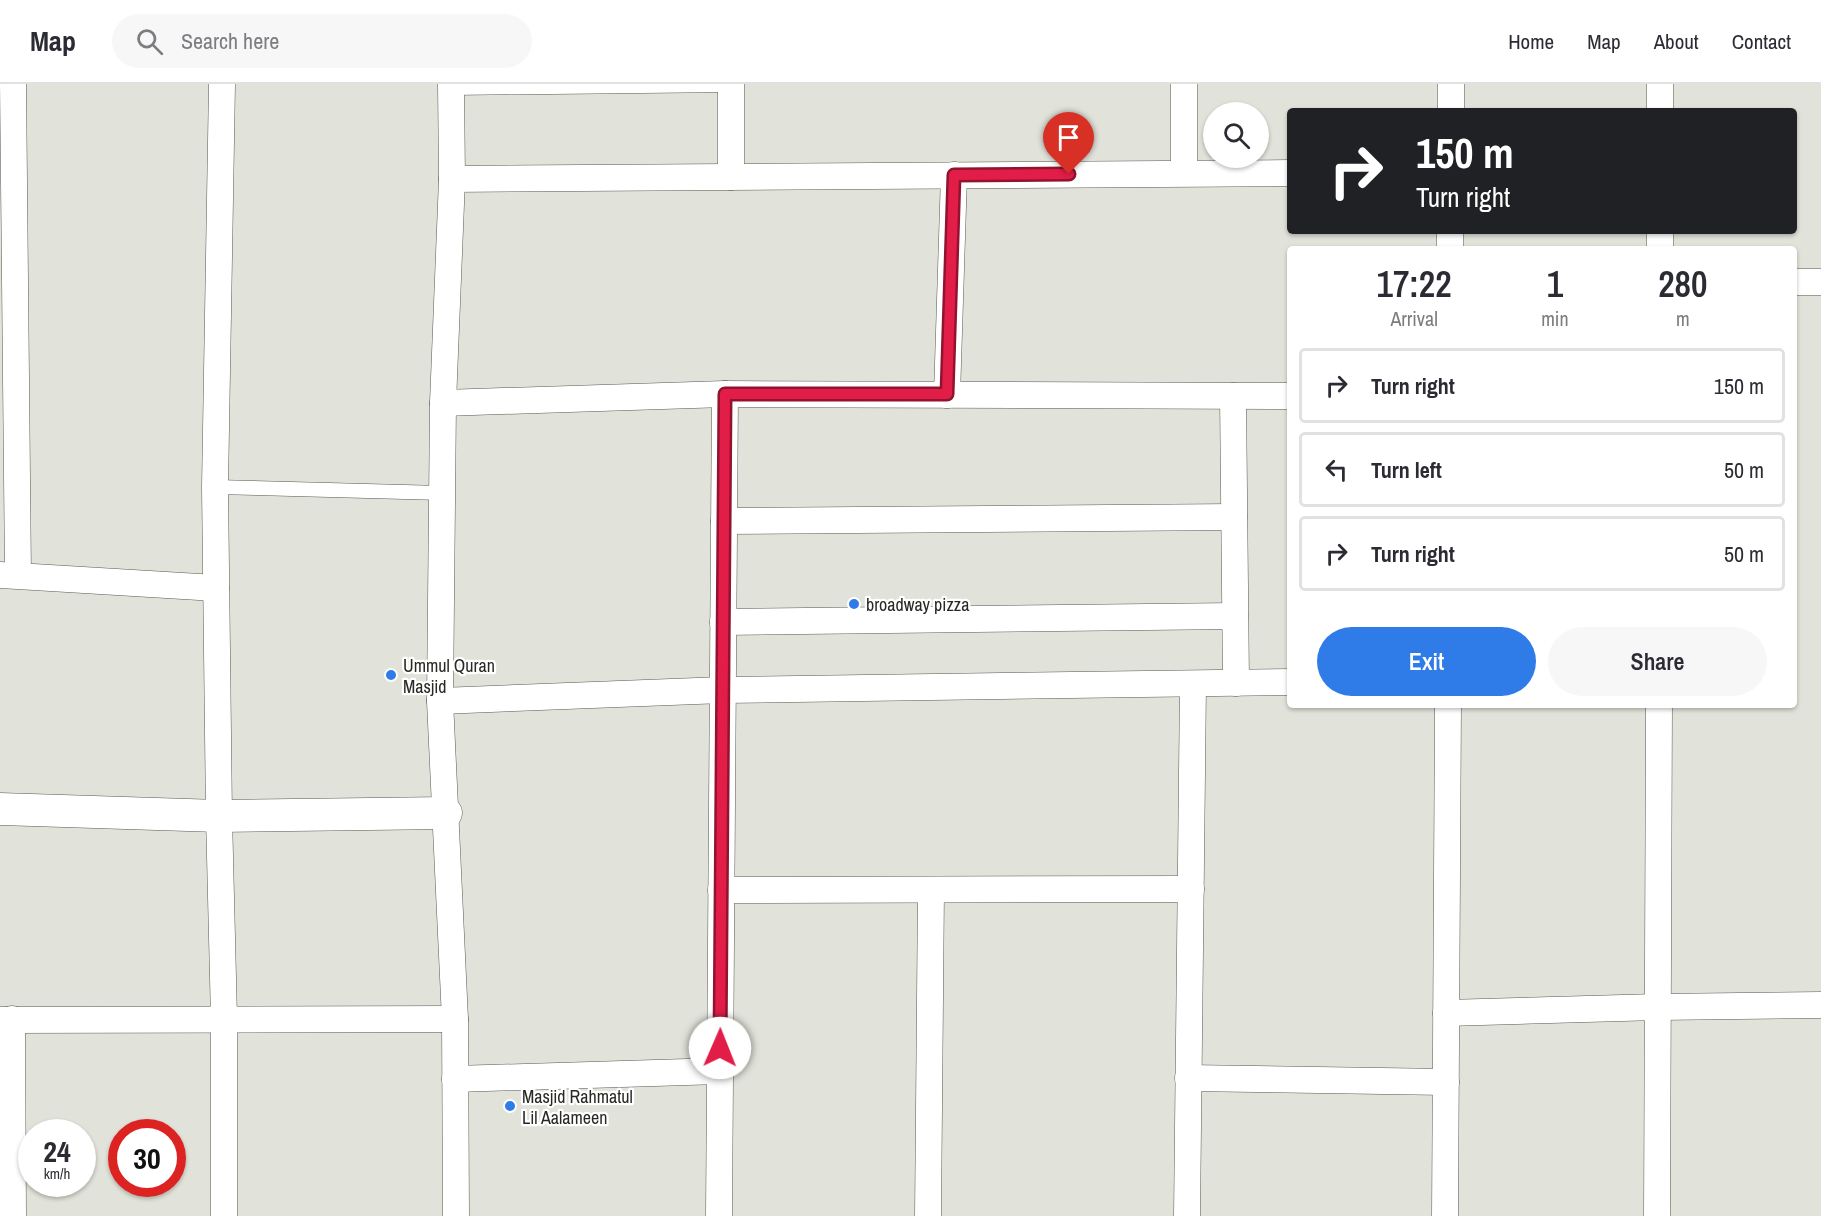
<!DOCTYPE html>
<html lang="en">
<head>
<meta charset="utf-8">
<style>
	body { margin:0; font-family:"Archivo Narrow",sans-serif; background:#f7f7f7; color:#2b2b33; height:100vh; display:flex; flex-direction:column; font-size:22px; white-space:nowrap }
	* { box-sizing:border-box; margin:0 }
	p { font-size:20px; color:#7c7c81 }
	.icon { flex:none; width:33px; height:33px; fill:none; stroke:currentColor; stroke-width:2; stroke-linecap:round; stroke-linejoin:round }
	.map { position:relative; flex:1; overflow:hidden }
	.panel { position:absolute; left:1287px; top:162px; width:510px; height:462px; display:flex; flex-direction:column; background:#fff; border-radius:6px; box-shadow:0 2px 4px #0004 }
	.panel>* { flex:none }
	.top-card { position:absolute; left:1287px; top:24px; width:510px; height:126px; border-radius:6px; box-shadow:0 2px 4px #0004; background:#202124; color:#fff; overflow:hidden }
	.buttons { position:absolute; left:1203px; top:18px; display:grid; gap:12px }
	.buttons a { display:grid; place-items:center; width:66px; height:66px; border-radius:50%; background:#fff; box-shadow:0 2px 4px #0004; font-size:30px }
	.speed { position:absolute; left:18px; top:1035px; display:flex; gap:12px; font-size:30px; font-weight:700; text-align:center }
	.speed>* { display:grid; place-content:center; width:78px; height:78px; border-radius:50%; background:#fff; box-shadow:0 2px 4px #0004; line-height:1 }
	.speed small { font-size:15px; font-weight:400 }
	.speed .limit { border:9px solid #d22; background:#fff; color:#111 }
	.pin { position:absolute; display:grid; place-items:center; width:51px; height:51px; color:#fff; margin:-62px -26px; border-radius:50% 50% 50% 0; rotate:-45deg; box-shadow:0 0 6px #0007 }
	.pin .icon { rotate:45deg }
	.me { position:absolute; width:66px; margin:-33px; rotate:1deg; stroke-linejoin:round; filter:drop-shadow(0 0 4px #0008) }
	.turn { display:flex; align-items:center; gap:21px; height:126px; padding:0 30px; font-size:27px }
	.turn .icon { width:78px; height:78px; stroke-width:2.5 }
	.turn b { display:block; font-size:42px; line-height:51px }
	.eta { display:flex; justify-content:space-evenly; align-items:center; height:102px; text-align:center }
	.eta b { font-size:36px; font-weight:600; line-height:42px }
	.primary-button { display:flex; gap:12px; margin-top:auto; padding:12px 30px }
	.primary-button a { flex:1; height:69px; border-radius:36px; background:#2f7ce8; color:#fff; font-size:24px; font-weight:600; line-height:69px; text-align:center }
	.primary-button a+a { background:#f7f7f7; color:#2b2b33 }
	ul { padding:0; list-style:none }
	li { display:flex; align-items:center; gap:18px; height:75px; margin:0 12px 9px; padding:0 18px; border:3px solid #e1e1e2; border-radius:6px }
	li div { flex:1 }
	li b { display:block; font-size:22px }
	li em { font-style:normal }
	header { display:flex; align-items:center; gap:36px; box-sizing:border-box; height:84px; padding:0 30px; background:#fff; border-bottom:2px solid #e1e1e2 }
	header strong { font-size:28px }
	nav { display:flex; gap:33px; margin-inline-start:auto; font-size:21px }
	.search { width:420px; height:54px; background:#f7f7f7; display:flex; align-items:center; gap:15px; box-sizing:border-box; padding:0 21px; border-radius:33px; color:#7c7c81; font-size:22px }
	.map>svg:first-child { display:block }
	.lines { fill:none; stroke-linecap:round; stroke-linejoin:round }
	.service-casing { stroke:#595a52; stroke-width:15 }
	.minor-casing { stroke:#595a52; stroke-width:27 }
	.tertiary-casing { stroke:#595a52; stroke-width:33 }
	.service { stroke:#fff; stroke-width:14 }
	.minor { stroke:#fff; stroke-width:26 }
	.tertiary { stroke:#fff; stroke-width:32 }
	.route-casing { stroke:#92132f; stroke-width:15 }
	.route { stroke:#e11d48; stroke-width:10 }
	.poi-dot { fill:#2f7ce8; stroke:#fff; stroke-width:2 }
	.labels { text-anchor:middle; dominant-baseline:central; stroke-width:4.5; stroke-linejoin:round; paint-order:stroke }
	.poi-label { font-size:18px; fill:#282824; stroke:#fff; text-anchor:start }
</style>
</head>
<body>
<header>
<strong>Map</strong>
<div class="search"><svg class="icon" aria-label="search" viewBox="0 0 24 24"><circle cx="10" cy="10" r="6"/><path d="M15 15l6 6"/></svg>Search here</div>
<nav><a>Home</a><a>Map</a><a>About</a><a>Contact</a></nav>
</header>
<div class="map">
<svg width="1821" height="1132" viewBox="0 0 1821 1132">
	<rect width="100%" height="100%" fill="#e1e2d9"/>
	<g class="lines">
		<g class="service-casing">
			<g id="service">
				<polyline points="451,4 731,1"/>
				<polyline points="215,403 442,409"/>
			</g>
		</g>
		<g class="minor-casing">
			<g id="minor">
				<polyline points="13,0 18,491"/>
				<polyline points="222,0 215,403 219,732 224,934 224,1132"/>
				<polyline points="451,0 452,95 443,319 440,617 455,935 456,1132"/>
				<polyline points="731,0 731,93"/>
				<polyline points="1184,0 1184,89"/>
				<polyline points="1451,27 1451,0"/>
				<polyline points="1660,27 1660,0"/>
				<polyline points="452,95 1290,89"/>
				<polyline points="1450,165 1450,147"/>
				<polyline points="1660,165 1660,147"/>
				<polyline points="1794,198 1821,198"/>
				<polyline points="947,311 954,91"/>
				<polyline points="1233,312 1236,599"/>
				<polyline points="443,319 725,310 1290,312"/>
				<polyline points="724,437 1234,433"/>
				<polyline points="0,491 216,504"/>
				<polyline points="723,538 1235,532"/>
				<polyline points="440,617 723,606 1290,598"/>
				<polyline points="721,806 1191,805"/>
				<polyline points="1446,929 1658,923 1821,921"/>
				<polyline points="12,935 13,1132"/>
				<polyline points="0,936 455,935"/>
				<polyline points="1188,994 1446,998"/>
				<polyline points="455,995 720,987"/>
				<polyline points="719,1132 725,310"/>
				<polyline points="928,1132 931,806"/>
				<polyline points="1187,1132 1193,600"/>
				<polyline points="1445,1132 1448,621"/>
				<polyline points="1657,1132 1659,621"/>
			</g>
		</g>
		<g class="tertiary-casing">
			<polyline id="tertiary" points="0,725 219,732 446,729"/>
		</g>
		<use href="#service" class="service"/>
		<use href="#minor" class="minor"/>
		<use href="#tertiary" class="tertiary"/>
	</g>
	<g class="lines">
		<g class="route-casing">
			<polyline id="route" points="720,964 725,310 947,310 954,91 1069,90"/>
		</g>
		<use href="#route" class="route"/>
	</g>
	<g class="poi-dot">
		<circle cx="854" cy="520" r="6"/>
		<circle cx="391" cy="591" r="6"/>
		<circle cx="510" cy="1022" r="6"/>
	</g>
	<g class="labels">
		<g class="poi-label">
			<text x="866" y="520">broadway pizza</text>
			<text x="403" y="581">Ummul Quran<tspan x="403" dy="21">Masjid</tspan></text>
			<text x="522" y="1012">Masjid Rahmatul<tspan x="522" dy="21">Lil Aalameen</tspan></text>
		</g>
	</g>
</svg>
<div class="buttons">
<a><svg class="icon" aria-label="search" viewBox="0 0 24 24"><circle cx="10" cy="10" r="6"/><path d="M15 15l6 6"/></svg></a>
</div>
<div class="speed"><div>24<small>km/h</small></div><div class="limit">30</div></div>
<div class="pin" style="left:1069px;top:90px;background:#d93025"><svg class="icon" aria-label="arrive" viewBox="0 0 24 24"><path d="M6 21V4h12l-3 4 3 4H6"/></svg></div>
<svg class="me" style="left:720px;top:964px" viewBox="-20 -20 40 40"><circle r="19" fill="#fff"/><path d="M0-13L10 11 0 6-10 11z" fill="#e11d48"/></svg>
<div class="top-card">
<div class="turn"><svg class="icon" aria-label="right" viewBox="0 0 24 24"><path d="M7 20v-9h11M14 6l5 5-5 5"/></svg><div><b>150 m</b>Turn right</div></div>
</div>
<section class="panel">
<div class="eta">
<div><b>17:22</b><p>Arrival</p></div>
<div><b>1</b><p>min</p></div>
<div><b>280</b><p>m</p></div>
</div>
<ul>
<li><svg class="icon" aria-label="right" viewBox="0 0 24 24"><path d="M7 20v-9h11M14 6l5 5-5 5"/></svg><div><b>Turn right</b></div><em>150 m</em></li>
<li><svg class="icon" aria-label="left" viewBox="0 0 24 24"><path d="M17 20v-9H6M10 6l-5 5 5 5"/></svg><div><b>Turn left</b></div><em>50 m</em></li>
<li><svg class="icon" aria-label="right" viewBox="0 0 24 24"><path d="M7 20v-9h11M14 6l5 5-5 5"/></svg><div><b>Turn right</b></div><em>50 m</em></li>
</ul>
<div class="primary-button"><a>Exit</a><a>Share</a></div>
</section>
</div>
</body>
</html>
